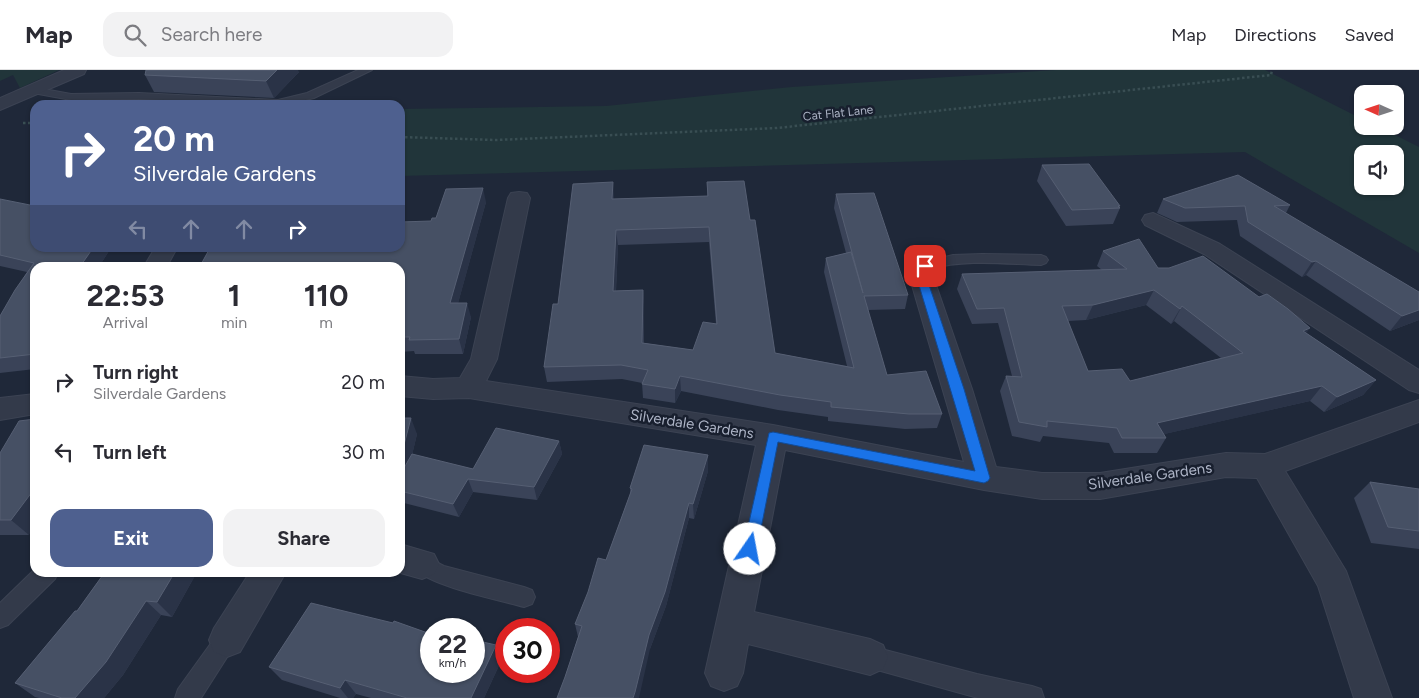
<!DOCTYPE html>
<html lang="en">
<head>
<meta charset="utf-8">
<style>
	body { margin:0; font-family:Figtree,sans-serif; background:#f2f2f3; color:#2b2b33; height:100vh; display:flex; flex-direction:column; font-size:19px; white-space:nowrap }
	* { box-sizing:border-box; margin:0 }
	p { font-size:16px; color:#7c7c81 }
	.icon { flex:none; width:28px; height:28px; fill:none; stroke:currentColor; stroke-width:2; stroke-linecap:round; stroke-linejoin:round }
	.map { position:relative; flex:1; overflow:hidden }
	.details { position:absolute; left:30px; top:192px; width:375px; height:315px; display:flex; flex-direction:column; background:#fff; border-radius:15px; box-shadow:0 1px 4px #0004 }
	.details>* { flex:none }
	.guide { position:absolute; left:30px; top:30px; width:375px; height:152px; border-radius:15px; box-shadow:0 1px 4px #0004; background:#4e608f; color:#fff; overflow:hidden }
	.needle { width:32px; rotate:273deg }
	.controls { position:absolute; left:1354px; top:15px; display:grid; gap:10px }
	.controls a { display:grid; place-items:center; width:50px; height:50px; border-radius:10px; background:#fff; box-shadow:0 1px 4px #0004; font-size:25px }
	.speed { position:absolute; left:420px; top:548px; display:flex; gap:10px; font-size:25px; font-weight:700; text-align:center }
	.speed>* { display:grid; place-content:center; width:65px; height:65px; border-radius:50%; background:#fff; box-shadow:0 1px 4px #0004; line-height:1 }
	.speed small { font-size:12px; font-weight:400 }
	.speed .limit { border:8px solid #d22; background:#fff; color:#111 }
	.pin { position:absolute; display:grid; place-items:center; width:42px; height:42px; color:#fff; margin:-21px; border-radius:10px; box-shadow:0 2px 8px #0006 }
	.me { position:absolute; width:55px; margin:-28px; rotate:12deg; stroke-linejoin:round; filter:drop-shadow(0 0 4px #0008) }
	.turn { display:flex; align-items:center; gap:18px; height:105px; padding:0 20px; font-size:22px }
	.turn .icon { width:65px; height:65px; stroke-width:2.5 }
	.turn b { display:block; font-size:35px; line-height:42px }
	.lanes { display:flex; align-items:center; height:48px; padding:0 20px; background:#0003; justify-content:center; gap:25px; direction:ltr }
	.lanes .off { opacity:.35 }
	.eta { display:flex; justify-content:space-evenly; align-items:center; height:85px; text-align:center }
	.eta b { font-size:30px; font-weight:700; line-height:35px }
	.primary-button { display:flex; gap:10px; margin-top:auto; padding:10px 20px }
	.primary-button a { flex:1; height:58px; border-radius:15px; background:#4e608f; color:#fff; font-size:20px; font-weight:700; line-height:58px; text-align:center }
	.primary-button a+a { background:#f2f2f3; color:#2b2b33 }
	ul { padding:0; list-style:none }
	li { display:flex; align-items:center; gap:15px; height:70px; padding:0 20px }
	li div { flex:1 }
	li b { display:block; font-size:19px }
	li em { font-style:normal }
	header { display:flex; align-items:center; gap:30px; box-sizing:border-box; height:70px; padding:0 25px; background:#fff; border-bottom:1px solid #e1e1e2 }
	header strong { font-size:24px }
	nav { display:flex; gap:28px; margin-inline-start:auto; font-size:18px }
	.search { width:350px; height:45px; background:#f2f2f3; display:flex; align-items:center; gap:12px; box-sizing:border-box; padding:0 18px; border-radius:15px; color:#7c7c81; font-size:19px }
	.map>svg:first-child { display:block }
	.green { fill:#21353a; fill-rule:evenodd }
	.lines { fill:none; stroke-linecap:round; stroke-linejoin:round }
	.service-casing { stroke:#3c4353; stroke-width:2 }
	.minor-casing { stroke:#3c4353; stroke-width:2 }
	.tertiary-casing { stroke:#3c4353; stroke-width:2 }
	.path { stroke:#394e53; stroke-width:2.5; stroke-dasharray:2.5 2.5; stroke-linecap:butt }
	.service { fill:#333a4a; fill-rule:evenodd }
	.minor { fill:#333a4a; fill-rule:evenodd }
	.tertiary { fill:#333a4a; fill-rule:evenodd }
	.wall { fill:#3a4358; fill-rule:evenodd }
	.shaded-wall { fill:#2a3347 }
	.building { fill:#465064; stroke:#565f73; fill-rule:evenodd }
	.route { fill:#1a73e8; stroke:#114b97 }
	.labels { text-anchor:middle; dominant-baseline:central; stroke-width:5; stroke-linejoin:round; paint-order:stroke }
	.far-street-label { font-size:12px; fill:#adb4c6; stroke:#181f2e }
	.street-label { font-size:15px; fill:#adb4c6; stroke:#181f2e }
</style>
</head>
<body>
<header>
<strong>Map</strong>
<div class="search"><svg class="icon" aria-label="search" viewBox="0 0 24 24"><circle cx="10" cy="10" r="6"/><path d="M15 15l6 6"/></svg>Search here</div>
<nav><a>Map</a><a>Directions</a><a>Saved</a></nav>
</header>
<div class="map">
<svg width="1419" height="628" viewBox="0 0 1419 628">
	<rect width="100%" height="100%" fill="#1f2839"/>
	<g class="green">
		<polygon points="0,0 59,0 20,18 13,5 0,11"/>
		<path d="M 1056,0 L 1265,0 L 1362,49 L 1362,56 L 1377,56 L 1419,77 L 1419,183 L 1245,82 L 400,106 L 400,39 L 606,36 L 792,17 ZM 1362,84 L 1395,84 L 1395,116 L 1362,116 Z"/>
		<polygon points="117,30 252,35 88,35"/>
	</g>
	<g class="lines">
		<g class="service-casing">
			<g id="service">
				<polygon points="358,0 372,0 314,28 285,35 139,29 71,30 33,23 27,20 33,17 71,24 139,23 278,30 307,23"/>
				<path d="M 982,184 L 1041,185 L 1046,187 L 1048,190 L 1046,193 L 1041,195 C 1004,194 966,189 930,199 L 929,202 L 931,212 L 928,215 L 918,215 L 913,202 L 920,193 L 953,185 Z"/>
				<path d="M 422,485 L 444,496 L 524,517 L 532,520 L 535,527 L 532,534 L 524,537 C 500,530 421,515 411,494 L 414,487 Z"/>
				<polygon points="35,499 35,502 58,502 55,509 8,555 0,558 0,533"/>
				<polygon points="227,559 235,562 238,570 201,628 175,628 178,619 219,562"/>
				<polygon points="870,576 977,604 1032,616 1041,619 1044,628 978,628 870,598 862,595 858,587 862,579"/>
			</g>
		</g>
		<g class="minor-casing">
			<g id="minor">
				<polygon points="519,122 527,123 530,128 497,289 486,311 773,355 964,392 911,212 914,207 923,204 932,207 935,212 972,319 996,397 1042,403 1100,403 1226,383 1265,384 1419,330 1419,352 1285,401 1346,501 1392,628 1354,628 1318,516 1257,408 1226,407 1100,429 1042,429 984,420 785,380 754,542 870,569 883,575 888,587 883,599 870,605 748,574 743,603 737,616 724,621 711,616 705,603 756,375 469,328 433,329 400,326 400,306 433,309 460,308 471,289 508,128 511,123"/>
				<polygon points="1153,143 1220,174 1419,300 1419,323 1409,320 1204,184 1145,155 1142,150 1145,145"/>
				<polygon points="155,178 177,178 166,198 143,198"/>
				<polygon points="35,324 35,344 0,350 0,328"/>
				<polygon points="400,474 434,484 439,494 434,504 422,509 397,502 400,502"/>
				<polygon points="250,502 286,502 240,582 227,587 214,582 209,570 214,558"/>
			</g>
		</g>
		<g class="tertiary-casing">
			<polygon id="tertiary" points="64,0 86,0 84,4 0,40 0,28"/>
		</g>
		<g class="path">
			<polyline points="23,53 35,53"/>
			<polyline points="400,67 496,70 777,58 1271,5 1272,0"/>
		</g>
		<use href="#service" class="service"/>
		<use href="#minor" class="minor"/>
		<use href="#tertiary" class="tertiary"/>
	</g>
	<g class="wall">
		<polygon points="299,2 274,28 154,22 145,5"/>
		<polygon points="1042,95 1120,136 1119,137 1120,138 1113,154 1066,156 1037,111"/>
		<path d="M 707,112 L 750,150 L 775,283 L 847,296 L 824,202 L 826,188 L 846,183 L 834,138 L 836,124 L 908,225 L 905,239 L 868,240 L 887,305 L 942,344 L 937,358 L 905,359 L 828,351 L 828,347 L 778,340 L 681,321 L 675,333 L 643,328 L 642,313 L 622,309 L 547,312 L 544,297 L 558,234 L 614,126 L 614,129 L 707,126 ZM 709,172 L 716,254 L 693,280 L 644,273 L 644,235 L 643,220 L 616,221 L 618,175 Z"/>
		<polygon points="0,129 35,178 111,178 98,198 35,198 35,299 0,303 0,246 27,202 0,196"/>
		<polygon points="1163,129 1290,135 1286,143 1419,250 1390,261 1306,205 1302,207 1240,166 1237,150 1177,152 1157,143"/>
		<polygon points="486,132 458,233 471,247 463,284 415,284 414,281 400,282 400,198 431,151 436,148"/>
		<path d="M 1103,181 L 1158,198 L 1306,263 L 1376,310 L 1363,325 L 1324,342 L 1310,331 L 1164,364 L 1166,368 L 1157,383 L 1114,383 L 1109,373 L 1043,366 L 1040,372 L 1012,366 L 1000,321 L 1006,306 L 1012,306 L 998,253 L 972,254 L 957,219 L 962,204 L 1102,200 L 1097,196 ZM 1146,235 L 1171,254 L 1174,251 L 1221,288 L 1130,311 L 1088,301 L 1068,251 L 1086,250 Z"/>
		<polygon points="400,348 417,364 412,385 473,399 559,371 562,384 537,430 473,422 459,447 400,432"/>
		<polygon points="0,383 29,465 0,465"/>
		<polygon points="708,401 694,449 689,448 666,536 650,579 565,607 578,567 575,554 606,490 630,424 630,418"/>
		<polygon points="1370,412 1419,419 1419,479 1371,473 1354,428"/>
		<polygon points="105,502 197,502 172,547 161,545 123,605 104,628 39,628 35,627 15,613 77,541"/>
		<polygon points="502,589 484,628 371,628 356,624 353,628 340,628 282,610 269,597"/>
	</g>
	<g class="shaded-wall">
		<polygon points="277,0 298,0 299,2 274,28 266,11"/>
		<polygon points="613,112 614,126 613,143 612,129"/>
		<polygon points="483,118 486,132 454,248 450,233"/>
		<polygon points="616,160 618,175 615,236 613,221"/>
		<polygon points="93,178 111,178 98,198 79,198"/>
		<polygon points="1316,191 1306,205 1302,207 1312,192"/>
		<polygon points="643,220 644,235 643,288 642,273"/>
		<polygon points="1154,220 1146,235 1086,250 1093,235"/>
		<polygon points="467,233 471,247 463,284 459,269"/>
		<polygon points="1182,236 1174,251 1171,254 1180,239"/>
		<polygon points="1419,240 1419,250 1390,261 1402,246"/>
		<polygon points="1310,258 1299,273 1303,261"/>
		<polygon points="680,306 681,321 675,333 675,319"/>
		<polygon points="1376,310 1363,325 1324,342 1337,327"/>
		<polygon points="1322,316 1310,331 1147,368 1157,353"/>
		<polygon points="411,348 417,364 406,411 400,397 400,390"/>
		<polygon points="559,371 562,384 537,430 534,417"/>
		<polygon points="708,385 708,401 694,449 693,434"/>
		<polygon points="468,409 473,422 459,447 453,434"/>
		<polygon points="35,418 35,456 29,465 11,450"/>
		<polygon points="689,433 689,448 666,536 650,579 639,628 633,628 649,565"/>
		<polygon points="175,502 197,502 172,547 157,532"/>
		<polygon points="146,531 161,545 123,605 104,628 75,628"/>
		<polygon points="496,575 502,589 484,628 471,628"/>
		<polygon points="345,610 356,624 353,628 348,628 340,618"/>
	</g>
	<g class="building">
		<polygon points="146,0 277,0 266,11 145,5"/>
		<polygon points="1089,94 1120,136 1118,136 1120,138 1072,140 1042,95"/>
		<polygon points="1238,105 1290,135 1274,136 1419,222 1419,240 1402,246 1316,191 1312,192 1248,152 1245,136 1185,138 1163,129"/>
		<path d="M 744,111 L 750,150 L 755,150 L 775,283 L 854,298 L 826,188 L 851,182 L 863,223 L 836,124 L 874,123 L 908,225 L 864,226 L 887,305 L 926,301 L 942,344 L 909,344 L 831,337 L 831,332 L 780,325 L 680,306 L 675,319 L 642,314 L 648,300 L 621,295 L 544,297 L 553,234 L 558,234 L 573,114 L 613,112 L 612,129 L 708,126 L 707,112 ZM 709,157 L 717,254 L 703,252 L 693,280 L 642,273 L 643,220 L 613,221 L 616,160 Z"/>
		<polygon points="483,118 450,233 467,233 459,269 409,270 410,267 400,267 400,198 199,198 210,178 400,178 400,152 431,151 432,148 436,148 446,119"/>
		<polygon points="0,129 35,136 35,178 93,178 79,198 35,198 35,284 0,288 0,246 15,220 34,193 0,185"/>
		<path d="M 1139,169 L 1158,198 L 1169,198 L 1203,186 L 1259,227 L 1267,224 L 1288,239 L 1310,258 L 1303,261 L 1376,310 L 1337,327 L 1322,316 L 1157,353 L 1166,368 L 1122,368 L 1117,358 L 1047,351 L 1047,357 L 1019,352 L 1006,306 L 1022,307 L 1004,238 L 977,239 L 962,204 L 1127,199 L 1103,181 ZM 1154,220 L 1180,239 L 1182,236 L 1243,283 L 1130,311 L 1122,299 L 1088,301 L 1062,236 L 1093,235 Z"/>
		<polygon points="400,348 411,348 400,390"/>
		<polygon points="35,349 35,418 11,450 0,450 0,383 19,351"/>
		<polygon points="496,358 559,371 534,417 468,409 453,434 400,421 400,405 412,384 473,399"/>
		<polygon points="644,375 708,385 693,434 689,433 665,522 649,565 635,622 633,628 557,628 565,607 582,556 575,554 588,522 598,488 606,490 632,419 630,418"/>
		<polygon points="1370,412 1419,419 1419,461 1388,457"/>
		<polygon points="105,502 175,502 157,532 146,531 106,592 75,628 62,628 15,613 75,541 77,541"/>
		<polygon points="311,533 393,553 394,551 425,562 431,563 431,601 474,601 474,570 496,575 471,628 407,628 345,610 340,618 269,597"/>
	</g>
	<polygon class="route" points="925,193 929,196 926,202 928,212 964,319 990,408 988,411 984,413 778,372 757,479 755,483 750,485 745,483 743,479 769,363 773,362 975,401 918,212 916,202 921,194"/>
	<g class="labels">
		<g class="far-street-label">
			<text transform="translate(838 43) rotate(-6)">Cat Flat Lane</text>
		</g>
		<g class="street-label">
			<text transform="translate(692 354) rotate(9)">Silverdale Gardens</text>
			<text transform="translate(1150 406) rotate(-8)">Silverdale Gardens</text>
		</g>
	</g>
</svg>
<div class="controls">
<a><svg class="needle" viewBox="-14 -14 28 28"><path d="M0-13l5 13h-10z" fill="#e53935"/><path d="M0 13l5-13h-10z" fill="#7c7c81"/></svg></a>
<a><svg class="icon" aria-label="sound" viewBox="0 0 24 24"><path d="M4 9h4l5-4v14l-5-4H4zM17 9q2 3 0 6"/></svg></a>
</div>
<div class="speed"><div>22<small>km/h</small></div><div class="limit">30</div></div>
<div class="pin" style="left:925px;top:196px;background:#d93025"><svg class="icon" aria-label="arrive" viewBox="0 0 24 24"><path d="M6 21V4h12l-3 4 3 4H6"/></svg></div>
<svg class="me" style="left:750px;top:479px" viewBox="-20 -20 40 40"><circle r="19" fill="#fff"/><path d="M0-13L10 11 0 6-10 11z" fill="#1a73e8"/></svg>
<div class="guide">
<div class="turn"><svg class="icon" aria-label="right" viewBox="0 0 24 24"><path d="M7 20v-9h11M14 6l5 5-5 5"/></svg><div><b>20 m</b>Silverdale Gardens</div></div>
<div class="lanes"><svg class="icon off" aria-label="left" viewBox="0 0 24 24"><path d="M17 20v-9H6M10 6l-5 5 5 5"/></svg><svg class="icon off" aria-label="ahead" viewBox="0 0 24 24"><path d="M12 20V5M6 11l6-6 6 6"/></svg><svg class="icon off" aria-label="ahead" viewBox="0 0 24 24"><path d="M12 20V5M6 11l6-6 6 6"/></svg><svg class="icon" aria-label="right" viewBox="0 0 24 24"><path d="M7 20v-9h11M14 6l5 5-5 5"/></svg></div>
</div>
<section class="details">
<div class="eta">
<div><b>22:53</b><p>Arrival</p></div>
<div><b>1</b><p>min</p></div>
<div><b>110</b><p>m</p></div>
</div>
<ul>
<li><svg class="icon" aria-label="right" viewBox="0 0 24 24"><path d="M7 20v-9h11M14 6l5 5-5 5"/></svg><div><b>Turn right</b><p>Silverdale Gardens</p></div><em>20 m</em></li>
<li><svg class="icon" aria-label="left" viewBox="0 0 24 24"><path d="M17 20v-9H6M10 6l-5 5 5 5"/></svg><div><b>Turn left</b></div><em>30 m</em></li>
</ul>
<div class="primary-button"><a>Exit</a><a>Share</a></div>
</section>
</div>
</body>
</html>
